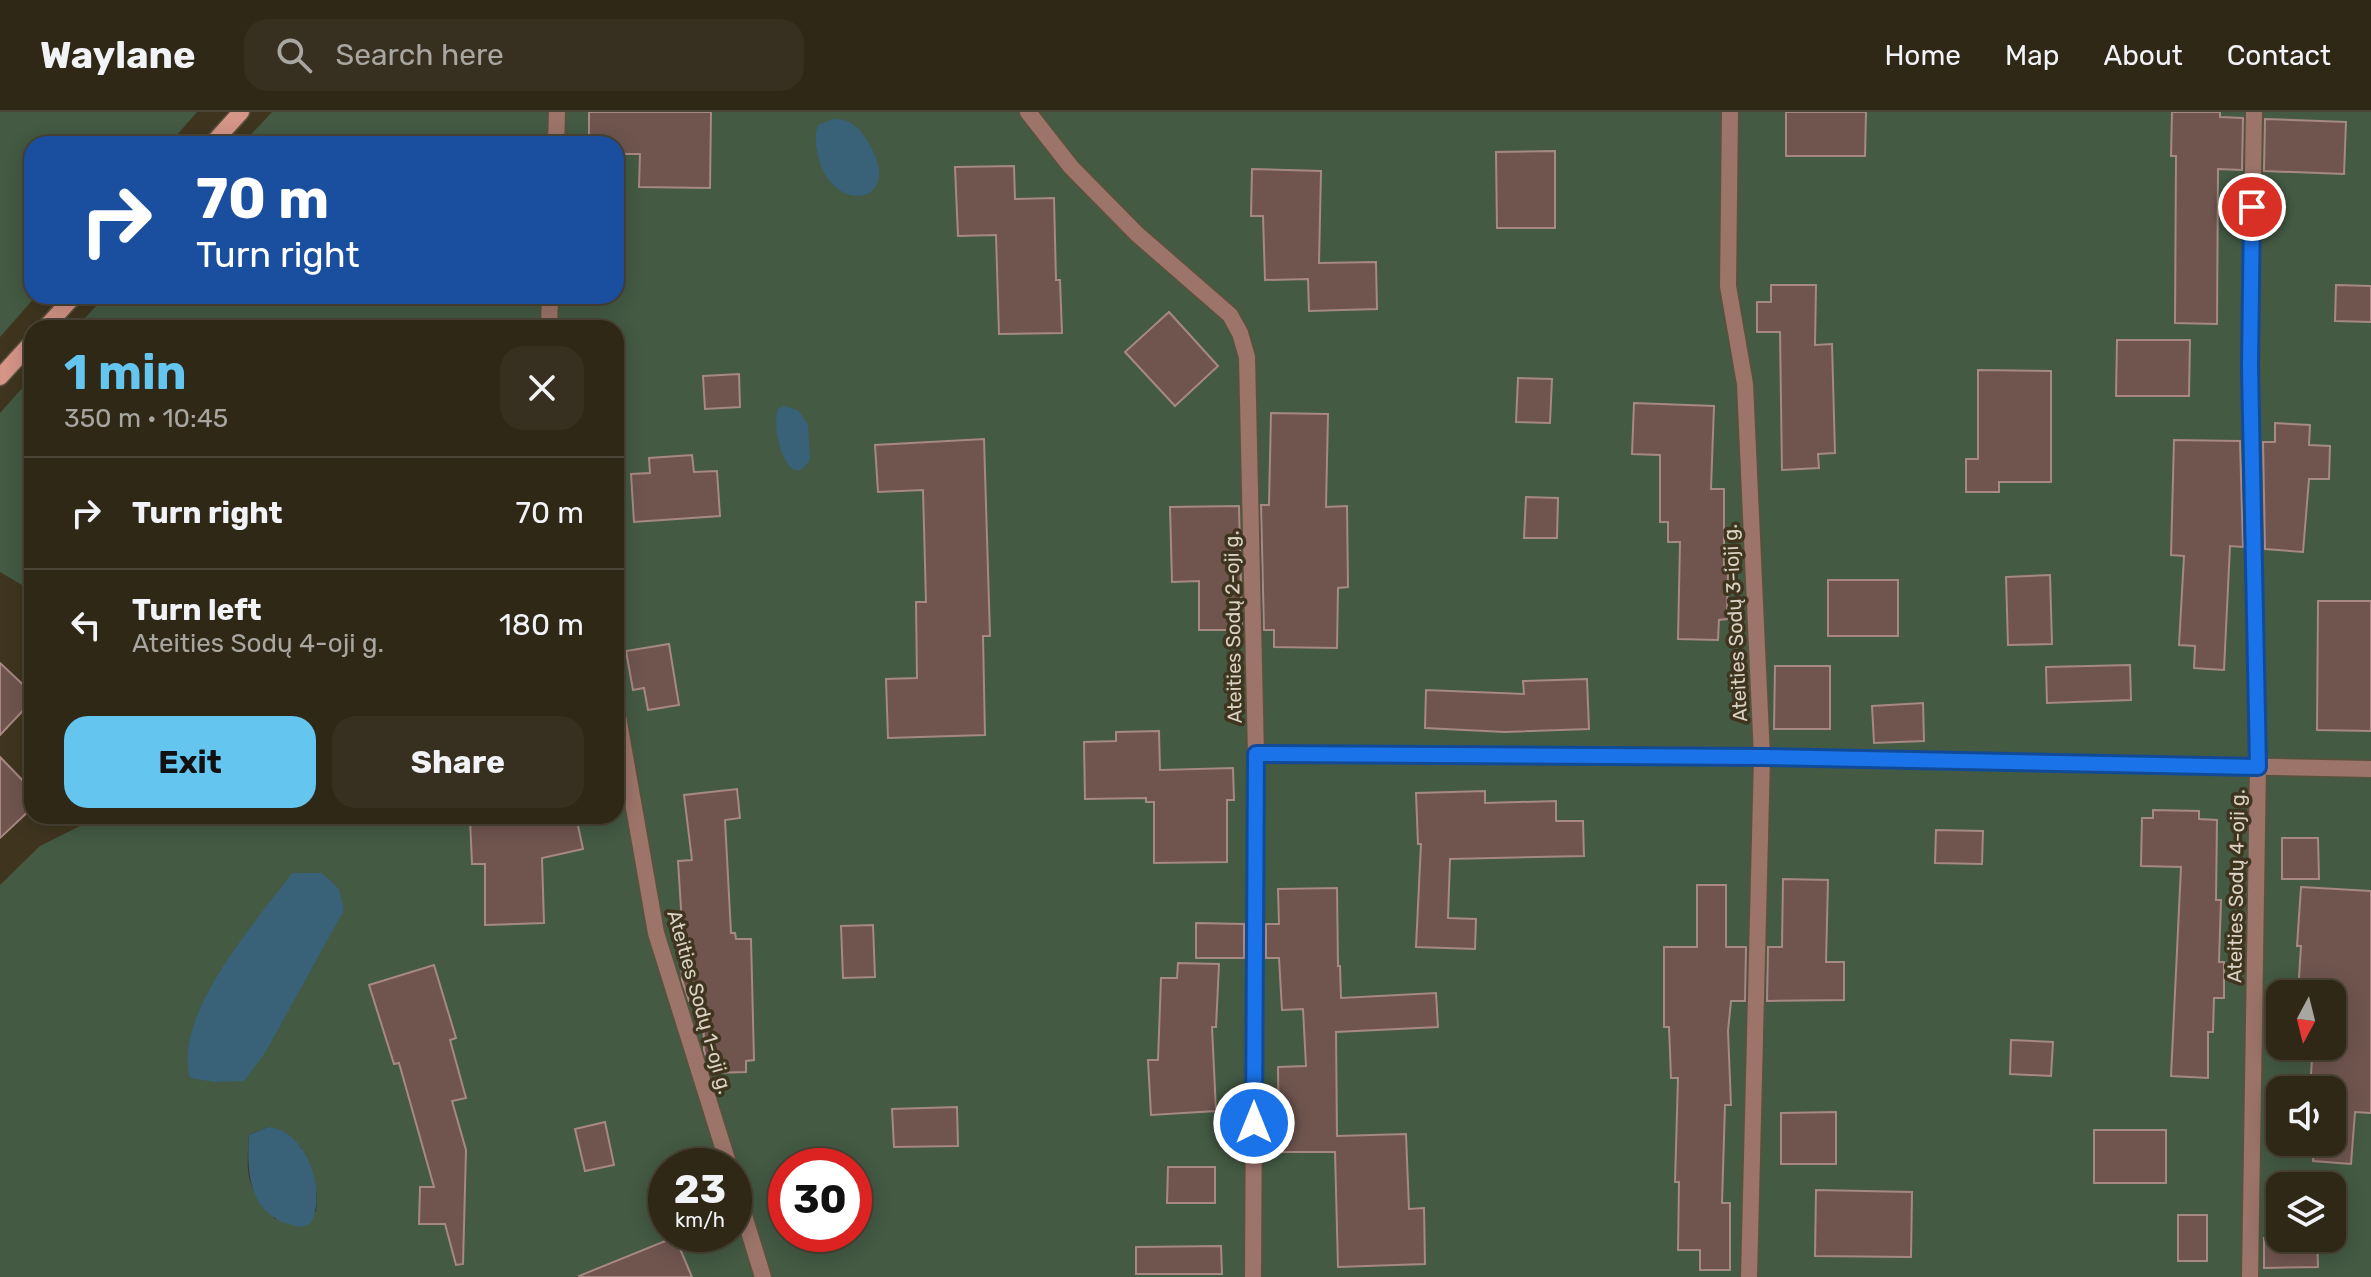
<!DOCTYPE html>
<html lang="en">
<head>
<meta charset="utf-8">
<style>
	body { margin:0; font-family:Rubik,sans-serif; background:#373020; color:#f1f3f6; height:100vh; display:flex; flex-direction:column; font-size:30px; white-space:nowrap }
	* { box-sizing:border-box; margin:0 }
	p { font-size:26px; color:#a7a6a1 }
	.icon { flex:none; width:44px; height:44px; fill:none; stroke:currentColor; stroke-width:2; stroke-linecap:round; stroke-linejoin:round }
	.map { position:relative; flex:1; overflow:hidden }
	.side { position:absolute; left:24px; top:208px; width:600px; height:504px; display:flex; flex-direction:column; background:#2f2817; border-radius:24px; box-shadow:0 4px 20px #0003,0 0 0 2px #4a4436 }
	.side>* { flex:none }
	.guide { position:absolute; left:24px; top:24px; width:600px; height:168px; border-radius:24px; box-shadow:0 4px 20px #0003,0 0 0 2px #4a4436; background:#1a4fa0; color:#fff; overflow:hidden }
	.needle { width:52px; rotate:187deg }
	.tools { position:absolute; left:2266px; top:868px; display:grid; gap:16px }
	.tools a { display:grid; place-items:center; width:80px; height:80px; border-radius:16px; background:#2f2817; box-shadow:0 4px 20px #0003,0 0 0 2px #4a4436; font-size:40px }
	.speed { position:absolute; left:648px; top:1036px; display:flex; gap:16px; font-size:40px; font-weight:700; text-align:center }
	.speed>* { display:grid; place-content:center; width:104px; height:104px; border-radius:50%; background:#2f2817; box-shadow:0 4px 20px #0003,0 0 0 2px #4a4436; line-height:1 }
	.speed small { font-size:20px; font-weight:400 }
	.speed .limit { border:12px solid #d22; background:#fff; color:#111 }
	.pin { position:absolute; display:grid; place-items:center; width:68px; height:68px; color:#fff; margin:-34px; border:4px solid #fff; border-radius:50%; box-shadow:0 2px 8px #0007 }
	.me { position:absolute; width:88px; margin:-44px; rotate:0deg; stroke-linejoin:round; filter:drop-shadow(0 0 6px #0008) }
	.turn { display:flex; align-items:center; gap:28px; height:168px; padding:0 40px; font-size:36px }
	.turn .icon { width:104px; height:104px; stroke-width:2.5 }
	.turn b { display:block; font-size:56px; line-height:68px }
	.round { display:grid; place-items:center; flex:none; width:84px; height:84px; border-radius:24px; background:#373020 }
	.head { display:flex; align-items:center; justify-content:space-between; height:136px; padding:0 40px }
	h1 { font-size:48px; font-weight:700; line-height:60px; color:#64c5ee }
	.primary-button { display:flex; gap:16px; margin-top:auto; padding:16px 40px }
	.primary-button a { flex:1; height:92px; border-radius:24px; background:#64c5ee; color:#111; font-size:32px; font-weight:700; line-height:92px; text-align:center }
	.primary-button a+a { background:#373020; color:#f1f3f6 }
	ul { padding:0; list-style:none }
	li { display:flex; align-items:center; gap:24px; height:112px; padding:0 40px; border-top:2px solid #4a4436 }
	li div { flex:1 }
	li b { display:block; font-size:30px }
	li em { font-style:normal }
	header { display:flex; align-items:center; gap:48px; box-sizing:border-box; height:112px; padding:0 40px; background:#2f2817; border-bottom:2px solid #4a4436 }
	header strong { font-size:38px }
	nav { display:flex; gap:44px; margin-inline-start:auto; font-size:28px }
	.search { width:560px; height:72px; background:#373020; display:flex; align-items:center; gap:20px; box-sizing:border-box; padding:0 28px; border-radius:24px; color:#a7a6a1; font-size:30px }
	.map>svg:first-child { display:block }
	.green { fill:#445a43; fill-rule:evenodd }
	.water { fill:#396178 }
	.building { fill:#70554f; stroke:#a78882; stroke-width:2 }
	.lines { fill:none; stroke-linecap:round; stroke-linejoin:round }
	.minor-casing { stroke:#5b513d; stroke-width:19 }
	.secondary-casing { stroke:#5b513d; stroke-width:19 }
	.minor { stroke:#9c746a; stroke-width:16 }
	.secondary { stroke:#d59587; stroke-width:16 }
	.route-casing { stroke:#114b97; stroke-width:20 }
	.route { stroke:#1a73e8; stroke-width:14 }
	.labels { text-anchor:middle; dominant-baseline:central; stroke-width:7; stroke-linejoin:round; paint-order:stroke }
	.street-label { font-size:20px; fill:#d9d2c5; stroke:#3f351f }
</style>
</head>
<body>
<header>
<strong>Waylane</strong>
<div class="search"><svg class="icon" aria-label="search" viewBox="0 0 24 24"><circle cx="10" cy="10" r="6"/><path d="M15 15l6 6"/></svg>Search here</div>
<nav><a>Home</a><a>Map</a><a>About</a><a>Contact</a></nav>
</header>
<div class="map">
<svg width="2371" height="1165" viewBox="0 0 2371 1165">
	<rect width="100%" height="100%" fill="#3f351f"/>
	<g class="green">
		<polygon points="0,0 197,0 169,32 32,32 32,184 36,184 0,225"/>
		<path d="M 272,0 L 2371,0 L 2371,1165 L 0,1165 L 0,773 L 40,734 L 100,704 L 616,704 L 616,216 L 76,216 L 105,184 L 616,184 L 616,32 L 242,32 ZM 2280,882 L 2332,882 L 2332,934 L 2280,934 ZM 2280,978 L 2332,978 L 2332,1030 L 2280,1030 ZM 268,1015 L 301,1035 L 317,1083 L 316,1100 L 275,1107 C 246,1076 246,1064 249,1023 ZM 666,1054 L 734,1054 L 734,1122 L 666,1122 ZM 786,1054 L 854,1054 L 854,1122 L 786,1122 ZM 2280,1074 L 2332,1074 L 2332,1126 L 2280,1126 Z"/>
		<polygon points="32,265 32,479 0,460 0,301"/>
	</g>
	<g class="water">
		<path d="M 834,7 C 851,7 860,16 868,30 C 907,93 832,105 818,44 C 816,33 814,24 818,13 Z"/>
		<path d="M 784,294 L 798,298 L 808,313 L 810,347 C 789,385 770,317 778,297 Z"/>
		<path d="M 292,761 L 322,761 L 339,777 L 344,798 L 265,941 L 244,969 L 215,970 L 190,966 C 172,903 256,810 292,761 Z"/>
		<path d="M 268,1015 C 307,1018 327,1080 311,1111 L 302,1115 C 250,1108 246,1065 249,1023 Z"/>
	</g>
	<g class="building">
		<polygon points="589,0 711,0 710,76 639,75 640,42 616,42 616,32 589,32"/>
		<polygon points="1786,0 1866,0 1865,44 1786,44"/>
		<polygon points="2172,0 2220,0 2220,5 2243,6 2242,58 2218,57 2217,212 2175,211 2176,44 2171,44"/>
		<polygon points="2265,7 2346,10 2344,62 2264,59"/>
		<polygon points="1555,39 1555,116 1497,116 1496,40"/>
		<polygon points="1014,54 1015,87 1054,86 1056,168 1060,168 1062,221 999,222 996,123 958,124 955,55"/>
		<polygon points="1252,57 1321,59 1319,151 1376,150 1377,197 1309,199 1308,167 1265,168 1263,104 1251,104"/>
		<polygon points="1771,173 1816,173 1815,233 1832,232 1835,341 1818,342 1819,356 1782,358 1780,220 1757,220 1757,190 1771,190"/>
		<polygon points="2336,173 2371,174 2371,210 2335,209"/>
		<polygon points="1169,200 1218,254 1175,294 1125,240"/>
		<polygon points="2117,228 2190,228 2189,284 2116,284"/>
		<polygon points="1978,258 2051,259 2051,370 1999,370 1999,380 1966,380 1966,347 1978,347"/>
		<polygon points="739,262 740,295 705,297 703,264"/>
		<polygon points="1518,266 1552,267 1550,311 1516,310"/>
		<polygon points="1634,291 1714,294 1711,377 1724,377 1724,457 1728,457 1727,507 1719,508 1718,528 1678,527 1680,430 1668,430 1668,410 1660,410 1660,343 1632,342"/>
		<polygon points="1271,301 1328,302 1326,395 1347,394 1348,475 1338,476 1337,536 1274,535 1274,518 1264,518 1261,393 1269,393"/>
		<polygon points="2275,311 2310,313 2309,333 2330,334 2329,367 2309,367 2303,440 2265,437 2263,330 2275,330"/>
		<polygon points="984,327 990,524 983,524 985,623 888,626 886,567 917,566 916,490 926,490 923,378 878,380 875,333"/>
		<polygon points="2174,328 2240,329 2243,435 2230,434 2224,558 2194,556 2195,534 2179,533 2184,444 2171,443"/>
		<polygon points="692,343 694,360 717,359 720,404 634,410 631,362 650,361 649,346"/>
		<polygon points="1526,385 1558,386 1557,426 1524,426"/>
		<polygon points="1239,394 1242,518 1199,518 1199,469 1172,470 1170,395"/>
		<polygon points="2050,463 2052,532 2008,533 2006,465"/>
		<rect x="1828" y="468" width="70" height="56"/>
		<polygon points="2318,489 2371,489 2371,619 2317,618"/>
		<polygon points="669,532 679,593 648,598 644,576 633,578 626,539"/>
		<polygon points="0,551 32,581 32,589 0,623"/>
		<polygon points="2130,553 2131,588 2047,591 2046,555"/>
		<polygon points="1775,554 1830,554 1830,617 1774,617"/>
		<polygon points="1587,567 1589,617 1505,620 1425,616 1426,578 1524,582 1523,569"/>
		<polygon points="1923,591 1924,629 1874,631 1872,594"/>
		<polygon points="1159,619 1160,658 1233,656 1234,688 1227,688 1227,750 1154,751 1154,690 1146,690 1146,686 1085,687 1084,630 1116,629 1116,620"/>
		<polygon points="0,645 32,678 32,696 0,726"/>
		<polygon points="737,677 740,706 725,708 731,821 735,821 736,827 751,827 754,948 746,949 746,960 711,961 704,938 703,888 689,889 682,868 681,845 684,844 678,749 692,748 684,683"/>
		<polygon points="1485,679 1485,691 1556,689 1556,709 1583,709 1584,744 1450,747 1448,806 1476,807 1475,837 1416,835 1421,732 1418,732 1416,681"/>
		<polygon points="2153,698 2199,699 2199,707 2217,708 2216,788 2221,788 2219,850 2224,850 2224,886 2214,886 2213,920 2208,920 2208,966 2171,964 2181,755 2141,754 2142,706 2153,706"/>
		<polygon points="534,704 576,704 583,737 542,746 544,811 485,813 485,752 472,752 470,707"/>
		<polygon points="1936,718 1983,719 1982,752 1935,751"/>
		<polygon points="2282,726 2318,726 2319,767 2282,767"/>
		<polygon points="1783,767 1828,768 1826,850 1844,850 1844,888 1767,889 1768,835 1782,835"/>
		<polygon points="1697,773 1726,773 1726,835 1746,835 1745,889 1731,889 1728,919 1731,993 1725,993 1722,1091 1730,1091 1730,1158 1700,1158 1700,1138 1678,1138 1679,1070 1675,1070 1678,966 1671,966 1669,915 1664,915 1664,835 1697,835"/>
		<polygon points="2301,775 2371,779 2371,1001 2355,1000 2351,1052 2313,1049 2315,1030 2332,1030 2332,978 2310,978 2312,946 2332,947 2332,882 2298,882 2301,834 2297,834"/>
		<polygon points="1337,776 1338,854 1340,854 1341,886 1436,881 1438,915 1336,920 1337,1024 1406,1022 1409,1097 1424,1096 1425,1152 1338,1155 1335,1040 1279,1040 1278,955 1306,954 1303,897 1282,898 1279,846 1266,846 1266,812 1279,812 1278,777"/>
		<polygon points="1196,811 1244,812 1244,846 1196,846"/>
		<polygon points="873,813 875,865 843,866 841,814"/>
		<polygon points="1178,851 1219,852 1216,915 1212,915 1216,999 1151,1003 1148,948 1158,948 1161,866 1177,866"/>
		<polygon points="434,853 456,926 450,928 466,986 452,989 466,1038 463,1152 456,1153 445,1112 419,1112 420,1075 434,1075 399,951 394,952 369,873"/>
		<polygon points="2011,928 2053,930 2051,964 2010,962"/>
		<polygon points="957,995 958,1034 894,1035 892,997"/>
		<polygon points="1836,1000 1836,1052 1781,1052 1781,1001"/>
		<polygon points="605,1010 614,1053 585,1059 575,1017"/>
		<rect x="2094" y="1018" width="72" height="53"/>
		<polygon points="1168,1055 1215,1055 1215,1091 1167,1091"/>
		<polygon points="1816,1078 1912,1080 1911,1145 1815,1144"/>
		<rect x="2178" y="1103" width="29" height="46"/>
		<polygon points="675,1125 692,1165 580,1165 579,1164"/>
		<polygon points="2264,1126 2317,1126 2318,1155 2264,1156"/>
		<polygon points="1221,1134 1222,1162 1136,1162 1136,1135"/>
	</g>
	<g class="lines">
		<g class="minor-casing">
			<g id="minor">
				<polyline points="1028,0 1071,55 1137,122 1230,203 1240,221 1247,245 1256,642 1253,1165"/>
				<polyline points="1730,0 1728,174 1745,272 1762,645 1749,1165"/>
				<polyline points="556,32 557,0"/>
				<polyline points="549,216 550,184"/>
				<polyline points="616,593 656,821 729,1054"/>
				<polyline points="1256,642 1762,645 2371,657"/>
				<polyline points="734,1071 763,1165"/>
				<polyline points="2250,1165 2258,655 2250,254 2254,0"/>
			</g>
		</g>
		<g class="secondary-casing">
			<g id="secondary">
				<polyline points="212,32 241,0"/>
				<polyline points="45,216 74,184"/>
				<polyline points="0,265 32,230"/>
			</g>
		</g>
		<use href="#minor" class="minor"/>
		<use href="#secondary" class="secondary"/>
	</g>
	<g class="lines">
		<g class="route-casing">
			<polyline id="route" points="1254,1011 1256,642 1762,645 2258,655 2250,254 2252,95"/>
		</g>
		<use href="#route" class="route"/>
	</g>
	<g class="labels">
		<g class="street-label">
			<text transform="translate(1735 511) rotate(-93)">Ateities Sodų 3-ioji g.</text>
			<text transform="translate(1233 515) rotate(-91)">Ateities Sodų 2-oji g.</text>
			<text transform="translate(2236 774) rotate(-89)">Ateities Sodų 4-oji g.</text>
			<text transform="translate(700 890) rotate(74)">Ateities Sodų 1-oji g.</text>
		</g>
	</g>
</svg>
<div class="tools">
<a><svg class="needle" viewBox="-14 -14 28 28"><path d="M0-13l5 13h-10z" fill="#e53935"/><path d="M0 13l5-13h-10z" fill="#a7a6a1"/></svg></a>
<a><svg class="icon" aria-label="sound" viewBox="0 0 24 24"><path d="M4 9h4l5-4v14l-5-4H4zM17 9q2 3 0 6"/></svg></a>
<a><svg class="icon" aria-label="layers" viewBox="0 0 24 24"><path d="M12 4l9 5-9 5-9-5zM3 14l9 5 9-5"/></svg></a>
</div>
<div class="speed"><div>23<small>km/h</small></div><div class="limit">30</div></div>
<div class="pin" style="left:2252px;top:95px;background:#d93025"><svg class="icon" aria-label="arrive" viewBox="0 0 24 24"><path d="M6 21V4h12l-3 4 3 4H6"/></svg></div>
<svg class="me" style="left:1254px;top:1011px" viewBox="-20 -20 40 40"><circle r="17" fill="#1a73e8" stroke="#fff" stroke-width="3"/><path d="M0-11L8 9 0 5-8 9z" fill="#fff"/></svg>
<div class="guide">
<div class="turn"><svg class="icon" aria-label="right" viewBox="0 0 24 24"><path d="M7 20v-9h11M14 6l5 5-5 5"/></svg><div><b>70 m</b>Turn right</div></div>
</div>
<section class="side">
<div class="head"><div><h1>1 min</h1><p>350 m · 10:45</p></div><a class="round"><svg class="icon" aria-label="close" viewBox="0 0 24 24"><path d="M6 6l12 12M18 6L6 18"/></svg></a></div>
<ul>
<li><svg class="icon" aria-label="right" viewBox="0 0 24 24"><path d="M7 20v-9h11M14 6l5 5-5 5"/></svg><div><b>Turn right</b></div><em>70 m</em></li>
<li><svg class="icon" aria-label="left" viewBox="0 0 24 24"><path d="M17 20v-9H6M10 6l-5 5 5 5"/></svg><div><b>Turn left</b><p>Ateities Sodų 4-oji g.</p></div><em>180 m</em></li>
</ul>
<div class="primary-button"><a>Exit</a><a>Share</a></div>
</section>
</div>
</body>
</html>
